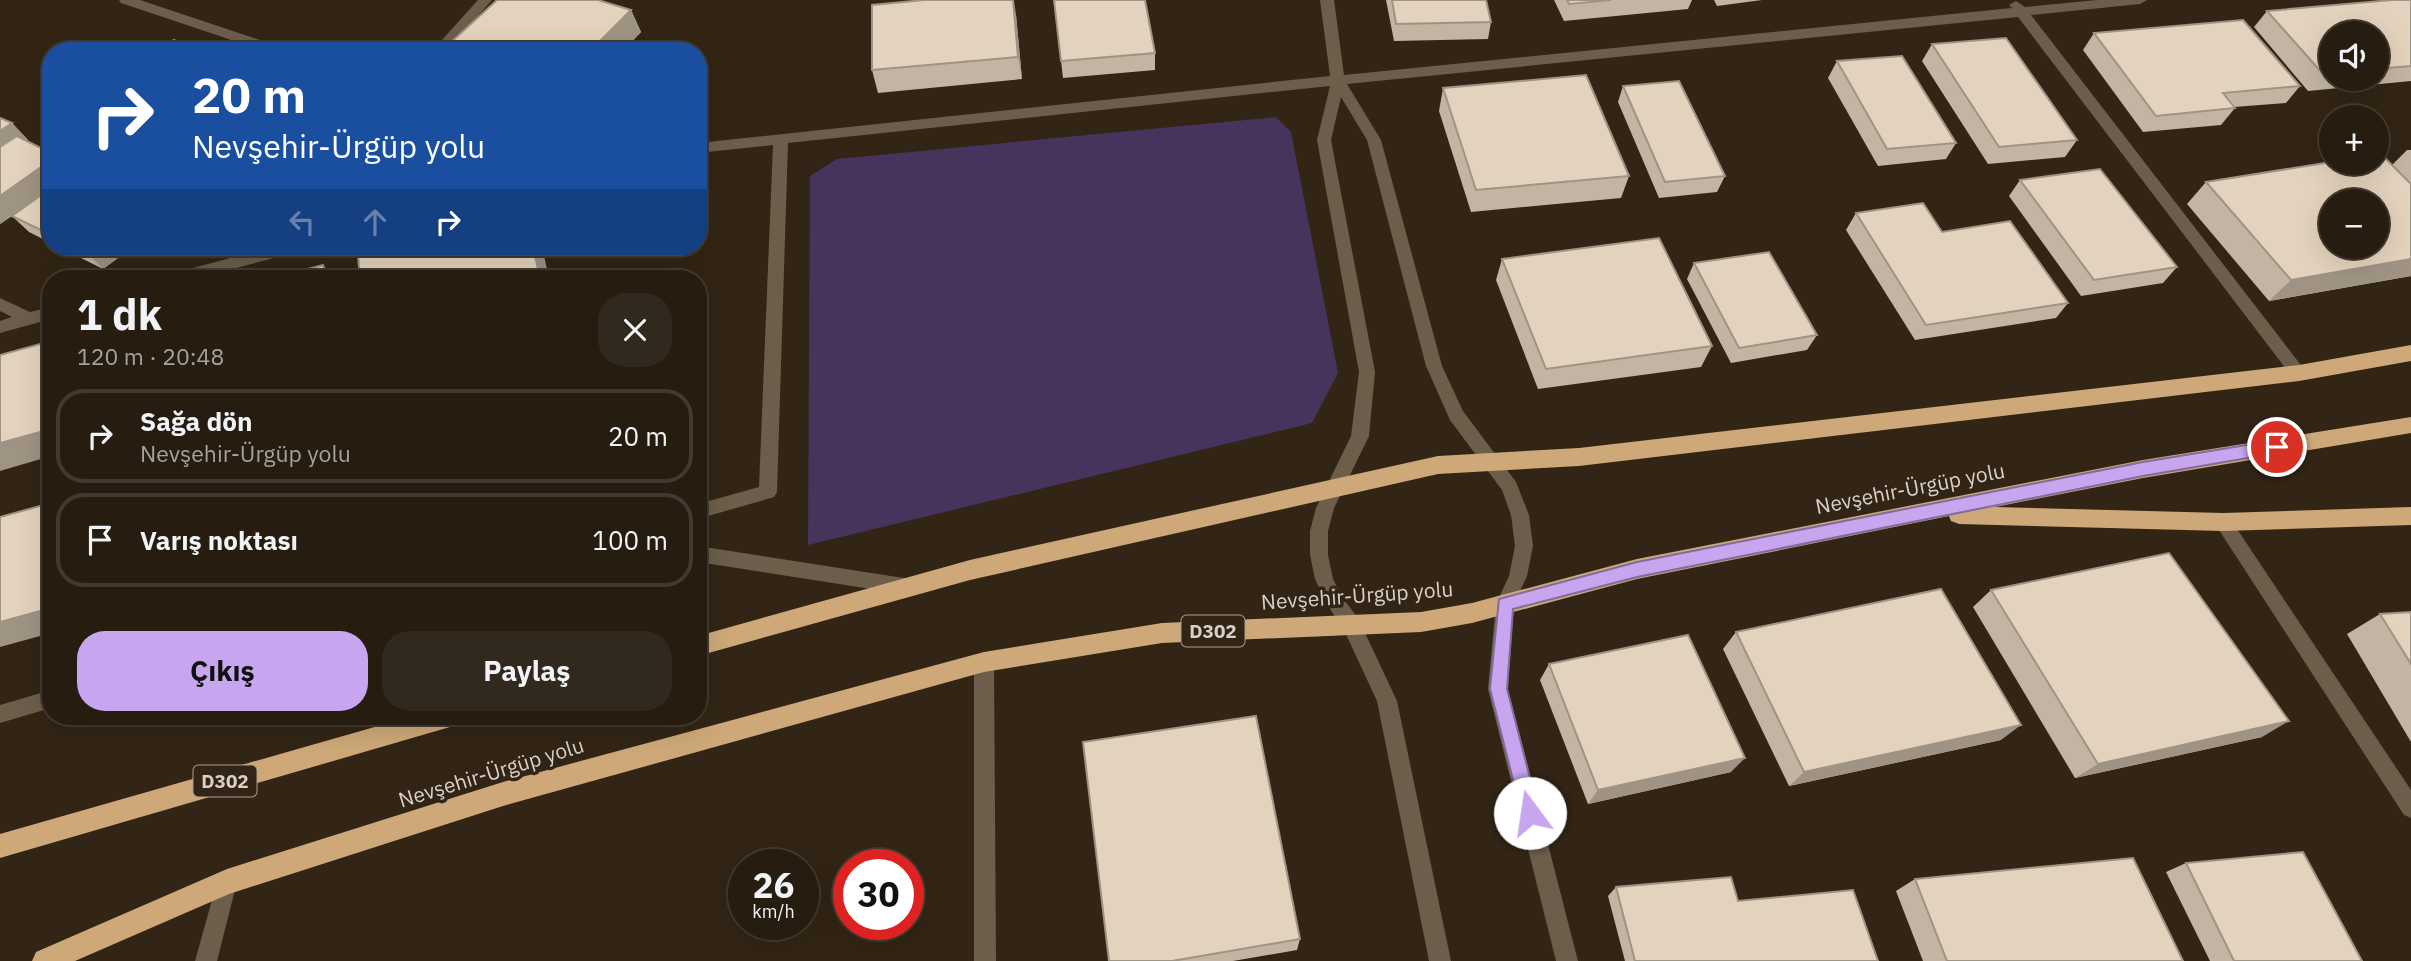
<!DOCTYPE html>
<html lang="tr">
<head>
<meta charset="utf-8">
<style>
	body { margin:0; font-family:"IBM Plex Sans",sans-serif; background:#32291e; color:#f1f3f6; height:100vh; display:flex; flex-direction:column; font-size:26px; white-space:nowrap }
	* { box-sizing:border-box; margin:0 }
	p { font-size:23px; color:#a4a19f }
	.icon { flex:none; width:38px; height:38px; fill:none; stroke:currentColor; stroke-width:2; stroke-linecap:round; stroke-linejoin:round }
	.map { position:relative; flex:1; overflow:hidden }
	.sheet { position:absolute; left:42px; top:270px; width:665px; height:455px; display:flex; flex-direction:column; background:#261c10; border-radius:28px; box-shadow:0 7px 28px #0002,0 0 0 2px #423a30 }
	.sheet>* { flex:none }
	.banner { position:absolute; left:42px; top:42px; width:665px; height:214px; border-radius:28px; box-shadow:0 7px 28px #0002,0 0 0 2px #423a30; background:#1a4fa0; color:#fff; overflow:hidden }
	.controls { position:absolute; left:2319px; top:21px; display:grid; gap:14px }
	.controls a { display:grid; place-items:center; width:70px; height:70px; border-radius:50%; background:#261c10; box-shadow:0 7px 28px #0002,0 0 0 2px #423a30; font-size:35px }
	.speed { position:absolute; left:728px; top:849px; display:flex; gap:14px; font-size:35px; font-weight:700; text-align:center }
	.speed>* { display:grid; place-content:center; width:91px; height:91px; border-radius:50%; background:#261c10; box-shadow:0 7px 28px #0002,0 0 0 2px #423a30; line-height:1 }
	.speed small { font-size:18px; font-weight:400 }
	.speed .limit { border:10px solid #d22; background:#fff; color:#111 }
	.pin { position:absolute; display:grid; place-items:center; width:60px; height:60px; color:#fff; margin:-30px; border:4px solid #fff; border-radius:50%; box-shadow:0 2px 7px #0007 }
	.me { position:absolute; width:77px; margin:-38px; rotate:346deg; stroke-linejoin:round; filter:drop-shadow(0 0 5px #0008) }
	.turn { display:flex; align-items:center; gap:24px; height:147px; padding:0 35px; font-size:32px }
	.turn .icon { width:91px; height:91px; stroke-width:2.5 }
	.turn b { display:block; font-size:49px; line-height:60px }
	.lanes { display:flex; align-items:center; height:66px; padding:0 35px; background:#0003; justify-content:center; gap:35px; direction:ltr }
	.lanes .off { opacity:.35 }
	.round { display:grid; place-items:center; flex:none; width:74px; height:74px; border-radius:28px; background:#32291e }
	.overview { display:flex; align-items:center; justify-content:space-between; height:119px; padding:0 35px }
	h1 { font-size:42px; font-weight:700; line-height:52px }
	.cta { display:flex; gap:14px; margin-top:auto; padding:14px 35px }
	.cta a { flex:1; height:80px; border-radius:28px; background:#c7a6ef; color:#111; font-size:28px; font-weight:700; line-height:80px; text-align:center }
	.cta a+a { background:#32291e; color:#f1f3f6 }
	ul { padding:0; list-style:none }
	li { display:flex; align-items:center; gap:21px; height:94px; margin:0 14px 10px; padding:0 21px; border:4px solid #423a30; border-radius:28px }
	li div { flex:1 }
	li b { display:block; font-size:26px }
	li em { font-style:normal }
	.map>svg:first-child { display:block }
	.green { fill:#46345c }
	.lines { fill:none; stroke-linecap:round; stroke-linejoin:round }
	.minor { fill:#6d5e4b; fill-rule:evenodd }
	.highway { fill:#cea878; fill-rule:evenodd }
	.wall { fill:#c3b5a3; fill-rule:evenodd }
	.shaded-wall { fill:#9f9384 }
	.building { fill:#e3d2bd; stroke:#9f9384; stroke-width:2; fill-rule:evenodd }
	.route { fill:#c7a6ef; stroke:#816c9b; stroke-width:2 }
	.labels { text-anchor:middle; dominant-baseline:central; stroke-width:7; stroke-linejoin:round; paint-order:stroke }
	.shield { fill:#322515; stroke:#a79d91; stroke-width:2 }
	.shield-label { font-size:19px; font-weight:bold; fill:#d9d0c6 }
	.street-label { font-size:21px; fill:#d9d0c6; stroke:#322515 }
</style>
</head>
<body>
<div class="map">
<svg width="2411" height="961" viewBox="0 0 2411 961">
	<rect width="100%" height="100%" fill="#322515"/>
	<polygon class="green" points="1276,117 1291,132 1338,373 1312,423 808,545 810,176 837,159"/>
	<g class="lines">
		<g class="minor">
			<polygon points="119,0 140,0 284,48 286,51 264,51 121,3"/>
			<polygon points="478,0 492,0 447,51 432,51"/>
			<polygon points="1320,0 1334,0 1344,75 2012,8 2009,5 2016,1 2025,7 2097,0 2147,0 2140,4 2031,15 2307,373 2305,378 2293,378 2018,17 1347,84 1381,140 1442,366 1463,411 1516,482 1529,515 1533,546 1527,576 1514,604 1508,689 1578,961 1556,961 1488,689 1496,604 1509,576 1515,546 1511,515 1502,490 1450,420 1426,366 1367,140 1341,97 1331,140 1375,372 1369,436 1334,508 1328,531 1328,555 1333,579 1342,597 1358,618 1397,701 1451,961 1429,961 1377,701 1344,630 1326,603 1315,579 1310,555 1310,531 1316,508 1351,436 1359,372 1317,140 1330,86 788,143 777,492 774,497 698,519 698,504 759,487 773,145 698,153 698,143 1330,76"/>
			<polygon points="272,247 301,247 293,253 199,278 170,278 178,272"/>
			<polygon points="0,298 30,312 51,307 51,319 0,333 0,321 12,317 0,311"/>
			<polygon points="2223,514 2229,517 2411,790 2411,818 2404,815 2217,527 2214,522 2217,517"/>
			<polygon points="698,546 910,579 917,581 919,587 917,593 910,595 698,562"/>
			<polygon points="984,653 991,656 994,662 996,961 974,961 974,662 977,656"/>
			<polygon points="51,690 51,708 0,723 0,705"/>
			<polygon points="227,872 234,875 237,882 217,961 195,961 217,882 220,875"/>
		</g>
		<g class="highway">
			<polygon points="2411,345 2411,361 2299,381 1579,466 1438,474 970,580 698,656 698,636 970,560 1438,456 1579,448 2299,365"/>
			<polygon points="2411,417 2411,433 2143,478 1995,507 2223,513 2411,507 2411,525 2223,531 1959,524 1951,521 1949,516 1637,579 1472,623 1421,632 1162,643 984,672 503,806 229,894 75,961 32,961 36,952 227,869 503,782 984,652 1162,623 1421,612 1472,603 1637,559 1918,504 2143,460"/>
			<polygon points="413,716 462,716 458,724 450,727 0,858 0,834"/>
		</g>
	</g>
	<g class="wall">
		<polygon points="1054,0 1155,53 1155,70 1063,78"/>
		<polygon points="1386,0 1486,0 1491,22 1488,39 1394,41"/>
		<polygon points="1554,0 1692,0 1688,9 1564,21"/>
		<polygon points="1714,0 1762,0 1717,6"/>
		<path d="M 2411,0 L 2411,81 L 2308,91 L 2254,27 L 2267,11 ZM 2331,33 L 2376,33 L 2376,79 L 2331,79 Z"/>
		<polygon points="631,10 641,32 623,51 454,51 450,43"/>
		<polygon points="1016,15 1022,79 878,93 872,70"/>
		<polygon points="2094,33 2300,86 2286,103 2234,107 2235,108 2221,125 2143,132 2083,50"/>
		<polygon points="1932,44 2077,140 2065,157 1988,164 1922,61"/>
		<polygon points="1837,61 1956,143 1946,159 1878,166 1828,78"/>
		<polygon points="1623,86 1725,176 1717,192 1659,198 1618,102"/>
		<polygon points="1443,88 1629,176 1621,198 1471,212 1439,111"/>
		<polygon points="12,123 28,140 26,141 51,188 51,243 29,232 12,216 0,224"/>
		<polygon points="2407,150 2411,150 2411,276 2269,301 2187,204 2206,182 2392,165"/>
		<polygon points="2020,180 2177,267 2163,283 2081,296 2009,196"/>
		<polygon points="1856,213 1942,232 2068,303 2056,318 1915,340 1846,230"/>
		<polygon points="59,247 133,247 103,269"/>
		<polygon points="1502,259 1712,346 1701,367 1538,389 1496,280"/>
		<polygon points="1694,263 1817,335 1807,350 1731,363 1687,279"/>
		<polygon points="1991,590 2262,737 2075,778 1973,607"/>
		<polygon points="2411,612 2411,742 2347,634 2380,614"/>
		<polygon points="1736,632 2001,740 1789,786 1723,649"/>
		<polygon points="1549,664 1731,772 1588,804 1540,680"/>
		<polygon points="2186,863 2362,961 2210,961 2166,872"/>
		<polygon points="1915,879 2183,961 1923,961 1896,891"/>
		<polygon points="1616,887 1878,961 1625,961 1608,896"/>
		<polygon points="1300,939 1297,950 1233,961 1109,961"/>
	</g>
	<g class="shaded-wall">
		<polygon points="1014,0 1016,15 1022,79 1018,57"/>
		<polygon points="631,10 641,32 623,51 590,51"/>
		<polygon points="12,123 28,140 0,159 0,131"/>
		<polygon points="51,160 51,188 0,224 0,196"/>
		<polygon points="96,247 133,247 103,269 87,253"/>
		<polygon points="533,247 542,247 549,278 540,278"/>
		<polygon points="2411,259 2411,276 2269,301 2291,280"/>
		<polygon points="323,265 335,278 325,278"/>
		<polygon points="698,392 708,443 698,446"/>
		<polygon points="51,429 51,456 0,471 0,443"/>
		<polygon points="51,608 51,633 0,647 0,622"/>
		<polygon points="2289,721 2262,737 2075,778 2098,764"/>
		<polygon points="2021,725 2001,740 1789,786 1804,772"/>
		<polygon points="1745,758 1731,772 1588,804 1598,790"/>
	</g>
	<g class="building">
		<polygon points="497,0 598,0 631,10 590,51 474,51 450,43"/>
		<polygon points="924,0 1013,0 1018,57 872,70 872,5"/>
		<polygon points="1054,0 1145,0 1155,53 1061,61"/>
		<polygon points="1392,0 1486,0 1491,22 1396,24"/>
		<polygon points="1567,0 1611,0 1569,4"/>
		<polygon points="2392,0 2411,0 2411,66 2376,69 2376,33 2331,33 2331,73 2323,74 2267,11"/>
		<polygon points="2243,20 2300,86 2223,93 2235,108 2156,116 2094,33"/>
		<polygon points="2006,38 2077,140 1999,147 1932,44"/>
		<polygon points="174,40 198,51 159,51"/>
		<polygon points="1902,56 1956,143 1887,149 1837,61"/>
		<polygon points="1586,75 1629,176 1476,190 1443,88"/>
		<polygon points="1679,81 1725,176 1665,182 1623,86"/>
		<polygon points="0,118 12,123 0,131"/>
		<polygon points="17,136 51,153 51,160 0,196 0,147"/>
		<path d="M 2381,154 L 2411,184 L 2411,259 L 2291,280 L 2206,182 L 2331,162 L 2376,163 L 2376,155 ZM 2331,201 L 2376,201 L 2376,247 L 2331,247 Z"/>
		<polygon points="2100,169 2177,267 2094,280 2020,180"/>
		<polygon points="51,188 51,235 12,216"/>
		<polygon points="1923,203 1942,232 2010,221 2068,303 1926,325 1856,213"/>
		<polygon points="1659,238 1712,346 1546,369 1502,259"/>
		<polygon points="74,247 96,247 87,253"/>
		<polygon points="393,247 533,247 540,278 360,278 358,256"/>
		<polygon points="1769,252 1817,335 1739,348 1694,263"/>
		<polygon points="323,265 325,278 274,278"/>
		<polygon points="51,341 51,429 0,443 0,355"/>
		<polygon points="51,503 51,608 0,622 0,517"/>
		<polygon points="2169,553 2289,721 2098,764 1991,590"/>
		<polygon points="1941,589 2021,725 1804,772 1736,632"/>
		<polygon points="2411,612 2411,664 2380,614"/>
		<polygon points="1688,635 1745,758 1598,790 1549,664"/>
		<polygon points="1256,716 1300,939 1172,961 1109,961 1083,742"/>
		<polygon points="2303,852 2362,961 2234,961 2186,863"/>
		<polygon points="2133,858 2183,961 1947,961 1915,879"/>
		<polygon points="1731,877 1738,901 1853,890 1878,961 1635,961 1616,887"/>
	</g>
	<polygon class="route" points="2277,440 2285,447 2277,453 2143,476 1637,577 1513,609 1507,689 1539,813 1536,819 1530,822 1523,819 1490,689 1499,599 1637,562 2143,462"/>
	<g class="labels">
		<g class="shield">
			<rect x="1181.5" y="615.5" width="63" height="31" rx="5"/>
			<rect x="193.5" y="765.5" width="63" height="31" rx="5"/>
		</g>
		<g class="shield-label">
			<text x="1213" y="631">D302</text>
			<text x="225" y="781">D302</text>
		</g>
		<g class="street-label">
			<text transform="translate(1910 488) rotate(-11)">Nevşehir-Ürgüp yolu</text>
			<text transform="translate(1357 595) rotate(-4)">Nevşehir-Ürgüp yolu</text>
			<text transform="translate(491 772) rotate(-17)">Nevşehir-Ürgüp yolu</text>
		</g>
	</g>
</svg>
<div class="controls">
<a><svg class="icon" aria-label="sound" viewBox="0 0 24 24"><path d="M4 9h4l5-4v14l-5-4H4zM17 9q2 3 0 6"/></svg></a>
<a>+</a>
<a>−</a>
</div>
<div class="speed"><div>26<small>km/h</small></div><div class="limit">30</div></div>
<div class="pin" style="left:2277px;top:447px;background:#d93025"><svg class="icon" aria-label="arrive" viewBox="0 0 24 24"><path d="M6 21V4h12l-3 4 3 4H6"/></svg></div>
<svg class="me" style="left:1530px;top:813px" viewBox="-20 -20 40 40"><circle r="19" fill="#fff"/><path d="M0-13L10 11 0 6-10 11z" fill="#c7a6ef"/></svg>
<div class="banner">
<div class="turn"><svg class="icon" aria-label="right" viewBox="0 0 24 24"><path d="M7 20v-9h11M14 6l5 5-5 5"/></svg><div><b>20 m</b>Nevşehir-Ürgüp yolu</div></div>
<div class="lanes"><svg class="icon off" aria-label="left" viewBox="0 0 24 24"><path d="M17 20v-9H6M10 6l-5 5 5 5"/></svg><svg class="icon off" aria-label="ahead" viewBox="0 0 24 24"><path d="M12 20V5M6 11l6-6 6 6"/></svg><svg class="icon" aria-label="right" viewBox="0 0 24 24"><path d="M7 20v-9h11M14 6l5 5-5 5"/></svg></div>
</div>
<section class="sheet">
<div class="overview"><div><h1>1 dk</h1><p>120 m · 20:48</p></div><a class="round"><svg class="icon" aria-label="close" viewBox="0 0 24 24"><path d="M6 6l12 12M18 6L6 18"/></svg></a></div>
<ul>
<li><svg class="icon" aria-label="right" viewBox="0 0 24 24"><path d="M7 20v-9h11M14 6l5 5-5 5"/></svg><div><b>Sağa dön</b><p>Nevşehir-Ürgüp yolu</p></div><em>20 m</em></li>
<li><svg class="icon" aria-label="arrive" viewBox="0 0 24 24"><path d="M6 21V4h12l-3 4 3 4H6"/></svg><div><b>Varış noktası</b></div><em>100 m</em></li>
</ul>
<div class="cta"><a>Çıkış</a><a>Paylaş</a></div>
</section>
</div>
</body>
</html>
